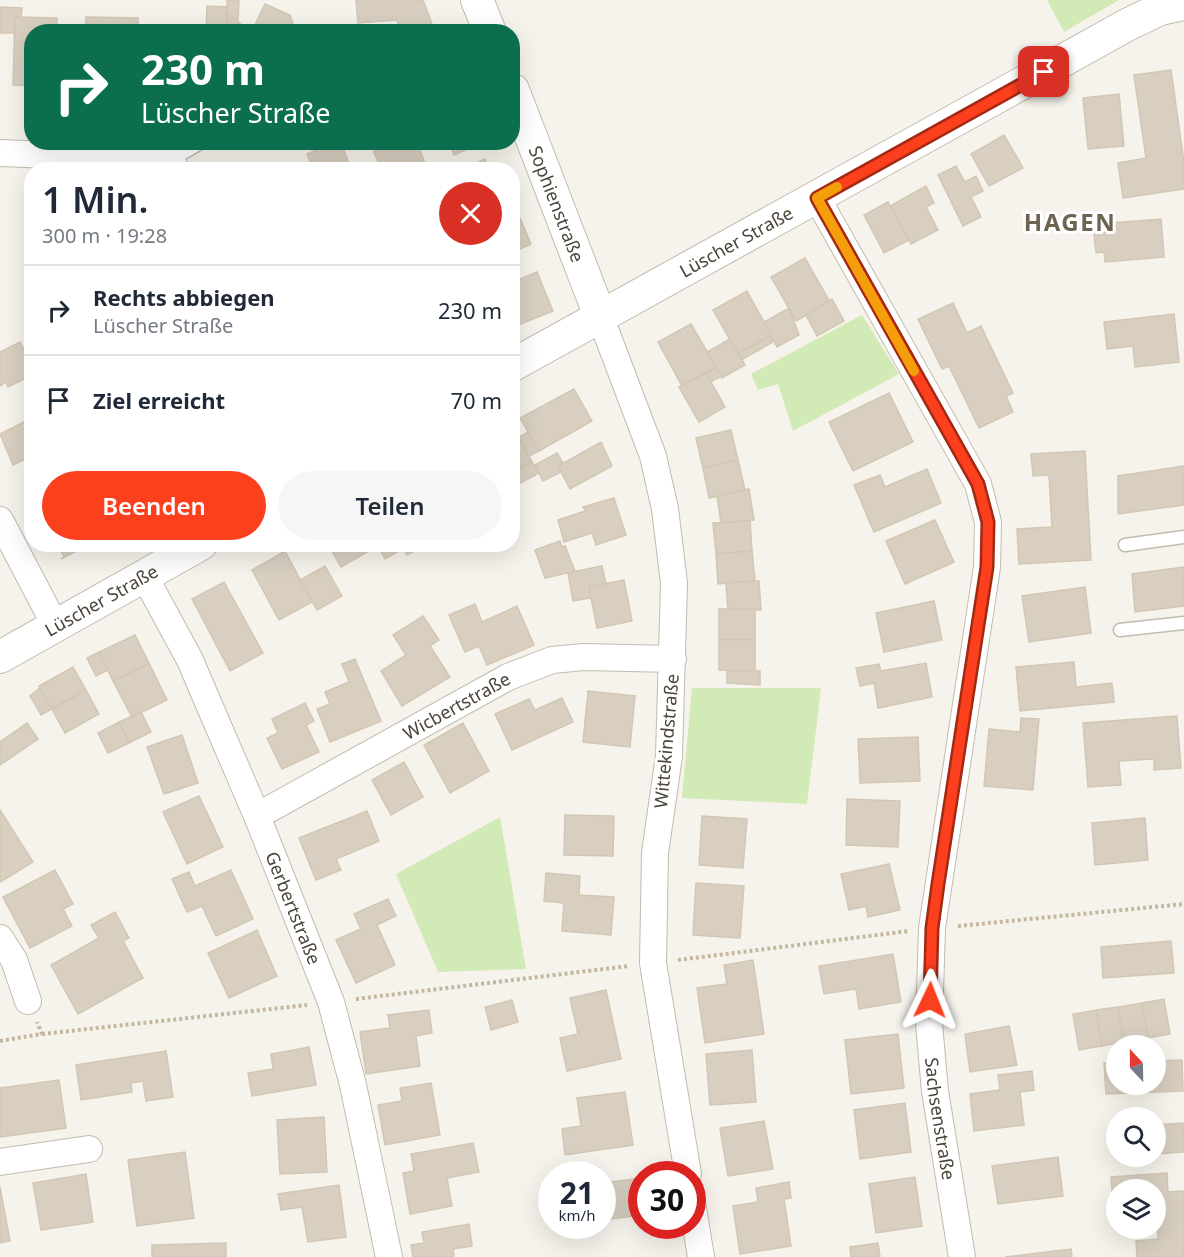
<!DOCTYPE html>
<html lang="de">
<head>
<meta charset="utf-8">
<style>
	body { margin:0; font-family:"Noto Sans",sans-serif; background:#f6f6f7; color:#1f2937; height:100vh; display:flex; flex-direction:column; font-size:22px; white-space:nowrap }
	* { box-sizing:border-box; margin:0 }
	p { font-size:20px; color:#747a83 }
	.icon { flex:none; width:33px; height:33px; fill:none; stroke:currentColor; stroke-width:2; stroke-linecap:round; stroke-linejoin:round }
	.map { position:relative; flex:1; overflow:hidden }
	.side { position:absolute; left:24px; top:162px; width:496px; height:390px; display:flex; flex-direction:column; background:#fff; border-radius:24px; box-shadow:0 6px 24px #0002 }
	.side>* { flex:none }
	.top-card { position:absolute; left:24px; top:24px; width:496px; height:126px; border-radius:24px; box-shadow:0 6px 24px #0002; background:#0b6e4f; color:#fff; overflow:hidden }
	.needle { width:39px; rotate:338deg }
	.buttons { position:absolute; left:1106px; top:1035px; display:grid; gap:12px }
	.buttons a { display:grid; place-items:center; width:60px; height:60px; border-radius:50%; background:#fff; box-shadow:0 6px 24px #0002; font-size:30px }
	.speed { position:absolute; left:538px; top:1161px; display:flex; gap:12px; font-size:30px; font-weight:700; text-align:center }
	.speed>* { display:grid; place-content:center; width:78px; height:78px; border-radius:50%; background:#fff; box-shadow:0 6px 24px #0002; line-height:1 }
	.speed small { font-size:15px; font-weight:400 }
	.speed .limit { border:9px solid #d22; background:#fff; color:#111 }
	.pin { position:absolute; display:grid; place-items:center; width:51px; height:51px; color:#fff; margin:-26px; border-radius:12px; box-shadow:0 3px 9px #0006 }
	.me { position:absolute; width:66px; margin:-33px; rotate:2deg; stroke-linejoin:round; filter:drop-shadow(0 0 4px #0008) }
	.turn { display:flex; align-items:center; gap:21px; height:126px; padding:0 18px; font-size:27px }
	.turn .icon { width:78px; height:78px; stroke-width:2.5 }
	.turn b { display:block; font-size:42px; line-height:51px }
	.round { display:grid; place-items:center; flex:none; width:63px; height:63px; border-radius:32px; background:#f6f6f7 }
	.overview { display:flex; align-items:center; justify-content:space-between; height:102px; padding:0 18px }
	h1 { font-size:36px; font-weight:600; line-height:45px }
	.primary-button { display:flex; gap:12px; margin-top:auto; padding:12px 18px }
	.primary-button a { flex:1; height:69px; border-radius:36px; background:#fc3f1d; color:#fff; font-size:24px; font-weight:600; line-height:69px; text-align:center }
	.primary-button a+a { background:#f6f6f7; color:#1f2937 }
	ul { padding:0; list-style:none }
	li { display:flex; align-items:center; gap:18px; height:90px; padding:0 18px; border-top:2px solid #e0e1e3 }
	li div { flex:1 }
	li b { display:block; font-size:22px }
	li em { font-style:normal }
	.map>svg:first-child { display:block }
	.green { fill:#d2eab5 }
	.building { fill:#d8cfc1; stroke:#d3c7b4; stroke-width:1.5 }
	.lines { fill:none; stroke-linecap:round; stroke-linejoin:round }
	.service-casing { stroke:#c2bbae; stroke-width:15 }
	.minor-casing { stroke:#c2bbae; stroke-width:28 }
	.tertiary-casing { stroke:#c2bbae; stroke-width:34 }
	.path { stroke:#c4b79f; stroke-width:4; stroke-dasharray:3 3; stroke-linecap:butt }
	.service { stroke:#fff; stroke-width:12 }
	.minor { stroke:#fff; stroke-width:26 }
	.tertiary { stroke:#fff; stroke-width:32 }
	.route-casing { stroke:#a42913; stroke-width:15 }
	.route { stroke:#fc3f1d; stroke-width:10 }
	.slow { stroke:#f59e0b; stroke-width:10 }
	.labels { text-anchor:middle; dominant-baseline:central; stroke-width:6; stroke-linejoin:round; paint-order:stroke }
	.street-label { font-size:18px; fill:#4b4439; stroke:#fff }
	.district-label { font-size:24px; font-weight:bold; letter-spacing:1.5px; fill:#6e6250; stroke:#fff }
</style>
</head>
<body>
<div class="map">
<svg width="1184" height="1257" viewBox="0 0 1184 1257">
	<rect width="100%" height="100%" fill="#f6f3ec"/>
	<g class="green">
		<polygon points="1047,0 1119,0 1064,32"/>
		<polygon points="862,315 899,374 793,431 778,384 758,390 751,374"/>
		<polygon points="692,688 821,688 807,804 682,798"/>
		<polygon points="500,817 526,969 438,972 396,874"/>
	</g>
	<g class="building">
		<polygon points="227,0 239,0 238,19 227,18"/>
		<polygon points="356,0 423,0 432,24 413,32 401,32 397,20 358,23"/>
		<polygon points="265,4 290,15 296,32 252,31"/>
		<polygon points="207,6 227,7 226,32 206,31"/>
		<polygon points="0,7 22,8 21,17 15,17 15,33 0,33"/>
		<polygon points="15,17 57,18 57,32 32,32 32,86 13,85"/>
		<polygon points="86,17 138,18 138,32 85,32"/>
		<polygon points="227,18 236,19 245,29 229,32"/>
		<polygon points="1171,70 1184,162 1184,189 1123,198 1118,163 1146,158 1134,75"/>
		<polygon points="1119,94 1124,146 1088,149 1083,98"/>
		<polygon points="1004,135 1023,168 989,186 971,154"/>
		<polygon points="336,142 341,142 351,170 313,170 307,154"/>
		<polygon points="390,142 417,142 425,164 411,170 381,170 373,149"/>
		<polygon points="449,142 478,142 479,144 454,155"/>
		<polygon points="485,159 489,170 461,170"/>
		<polygon points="956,166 965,182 976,176 983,191 971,197 981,217 963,226 938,175"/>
		<polygon points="926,186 934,203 926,207 938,230 911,244 890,206"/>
		<polygon points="888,202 909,240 884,253 864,215"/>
		<polygon points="514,204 531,244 513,252 513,205"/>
		<polygon points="1161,219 1164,257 1105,262 1104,252 1096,253 1094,233 1112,232 1111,223"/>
		<polygon points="805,258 830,302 796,321 771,277"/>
		<polygon points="537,272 553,311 513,327 513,282"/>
		<polygon points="747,291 771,335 738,354 713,310"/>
		<polygon points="832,299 844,321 817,336 806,315"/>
		<polygon points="953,303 967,333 981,326 1013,393 1006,396 1013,412 979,428 949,366 942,369 918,319"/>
		<polygon points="789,308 799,335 777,347 764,322"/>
		<polygon points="1174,314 1179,362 1135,367 1133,346 1107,349 1104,322"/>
		<polygon points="691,324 716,367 682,386 658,342"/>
		<polygon points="770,336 773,342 743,359 739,353"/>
		<polygon points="730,339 745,365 722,378 707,352"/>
		<polygon points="20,342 32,365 32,375 8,387 6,382 0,386 0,352"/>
		<polygon points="716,367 721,376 711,382 706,373"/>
		<polygon points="706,373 725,407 699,422 679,387"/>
		<polygon points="574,389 592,421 539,451 520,418"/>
		<polygon points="889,393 913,442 853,471 829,422"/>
		<polygon points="24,422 27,428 32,426 32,456 13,465 0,434"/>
		<polygon points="513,427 532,462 521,468 513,453"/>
		<polygon points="731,430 738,460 703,468 696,438"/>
		<polygon points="528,432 539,451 529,456 519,437"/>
		<polygon points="601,442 612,466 570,489 558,466"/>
		<polygon points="1085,451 1091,560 1019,564 1017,529 1052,527 1049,475 1033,476 1031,454"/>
		<polygon points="557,453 563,463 558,466 561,472 543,481 535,465"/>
		<polygon points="738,460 745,490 709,498 703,468"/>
		<polygon points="532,462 539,473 513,487 513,470 515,472"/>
		<polygon points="1184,466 1184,505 1118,514 1118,476"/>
		<polygon points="927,469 941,503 874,532 854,485 880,475 885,487"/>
		<polygon points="749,489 754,520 721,523 717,496"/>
		<polygon points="614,498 626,535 596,545 592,533 564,542 558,520 585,511 583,507"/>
		<polygon points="935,520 954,562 905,584 886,541"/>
		<polygon points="750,521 752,551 716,554 713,523"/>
		<polygon points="560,541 562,547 565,546 575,571 545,578 535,550"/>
		<polygon points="58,544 90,544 61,559 64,557"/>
		<polygon points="328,544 377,544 378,546 341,567"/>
		<polygon points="377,544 402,544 404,548 385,559"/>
		<polygon points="402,544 416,544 418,549 407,555"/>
		<polygon points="285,551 312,602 279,620 252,570"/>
		<polygon points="752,551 755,581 718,584 716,554"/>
		<polygon points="325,566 342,596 317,610 300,580"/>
		<polygon points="602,566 606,584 589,587 591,598 573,601 568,573"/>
		<polygon points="1184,567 1184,606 1135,612 1132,574"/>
		<polygon points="624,580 632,621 597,628 589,587"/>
		<polygon points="755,581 759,581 761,610 728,610 726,583"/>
		<polygon points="224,582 263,653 230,671 192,599"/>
		<polygon points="1085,587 1091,633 1029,642 1022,596"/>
		<polygon points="934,601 942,640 884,652 876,613"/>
		<polygon points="475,604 482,622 517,606 534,645 487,665 479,646 465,652 449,615"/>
		<rect x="719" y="609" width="36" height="31"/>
		<polygon points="423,616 439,640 430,646 450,677 402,706 381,671 406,655 393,635"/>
		<polygon points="135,635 149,663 113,681 99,652"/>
		<polygon points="719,640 755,640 755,671 719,670"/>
		<polygon points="99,652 108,670 96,676 87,658"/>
		<polygon points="355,659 381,721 330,742 317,709 330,704 325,692 349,682 342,664"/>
		<polygon points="1074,662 1076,687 1112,683 1114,702 1020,711 1016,667"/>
		<polygon points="149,663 167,700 132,717 113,681"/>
		<polygon points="926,663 932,697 878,708 874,683 860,686 856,668 879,664 881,671"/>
		<polygon points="73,667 86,690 52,709 39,686"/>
		<polygon points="727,671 760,671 760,685 727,683"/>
		<polygon points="40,688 52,709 41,715 30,696"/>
		<polygon points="86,690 99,714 65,733 52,709"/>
		<polygon points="588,691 635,696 630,747 583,742"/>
		<polygon points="562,698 573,722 512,750 495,714 529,699 535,710"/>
		<polygon points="305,703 314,721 306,725 319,752 282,769 267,738 278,733 272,719"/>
		<polygon points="141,712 151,732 129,743 119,722"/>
		<polygon points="1177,716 1181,768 1154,770 1154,759 1119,761 1121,785 1088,787 1083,723"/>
		<polygon points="1021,718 1039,719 1033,790 984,786 989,729 1020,732"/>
		<polygon points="119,722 129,743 108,753 98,733"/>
		<polygon points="27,723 38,739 0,765 0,742"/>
		<polygon points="463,723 489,771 450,793 424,745"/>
		<polygon points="182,735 198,783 164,794 147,747"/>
		<polygon points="918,737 920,781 860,783 858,739"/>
		<polygon points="404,762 423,797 391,815 372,780"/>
		<polygon points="199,796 223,847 187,864 163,812"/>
		<polygon points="847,799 900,801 898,847 846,845"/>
		<polygon points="0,810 33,862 0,882"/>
		<polygon points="367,811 379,841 336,859 341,870 316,880 299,838"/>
		<polygon points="565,815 614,816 613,856 564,855"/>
		<polygon points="702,816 747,819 743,868 699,865"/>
		<polygon points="1145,818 1148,860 1095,865 1092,823"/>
		<polygon points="889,864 900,910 868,917 866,906 849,910 841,874"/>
		<polygon points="55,870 73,904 63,909 72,926 30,948 3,897"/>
		<polygon points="231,870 253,919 216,936 202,906 187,912 172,879 189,872 195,886"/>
		<polygon points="546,873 580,876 579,895 614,897 611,935 562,931 564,903 544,901"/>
		<polygon points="696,883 744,886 740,938 693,935"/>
		<polygon points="388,899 396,916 377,925 395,965 356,983 336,940 361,929 354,914"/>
		<polygon points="115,912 129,938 123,941 143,978 78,1014 51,965 99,938 91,925"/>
		<polygon points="257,930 277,976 229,998 208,953"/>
		<polygon points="1171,941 1174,973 1103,978 1101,947"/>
		<polygon points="893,954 901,1002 859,1009 856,989 824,994 819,966"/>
		<polygon points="753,960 764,1034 705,1043 697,988 727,984 724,965"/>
		<polygon points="606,990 621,1059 567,1071 560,1038 578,1034 570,998"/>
		<polygon points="1164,999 1170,1034 1148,1038 1142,1003"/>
		<polygon points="512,1000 518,1022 491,1030 485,1007"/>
		<polygon points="1142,1003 1148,1038 1124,1042 1118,1007"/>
		<polygon points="1118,1007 1124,1042 1102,1046 1096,1010"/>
		<polygon points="429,1010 432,1033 416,1036 420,1066 366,1074 360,1032 390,1028 388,1015"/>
		<polygon points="1096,1010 1102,1046 1079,1050 1073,1014"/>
		<polygon points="1009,1026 1017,1065 970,1072 965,1034"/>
		<polygon points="898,1034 904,1088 851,1094 845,1040"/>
		<polygon points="309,1047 316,1085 252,1096 248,1073 273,1069 271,1054"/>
		<polygon points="752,1050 756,1102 710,1105 706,1054"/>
		<polygon points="166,1051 173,1097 146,1101 143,1081 131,1083 132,1092 81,1100 76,1065"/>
		<polygon points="1182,1060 1183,1091 1106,1094 1104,1063 1116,1063 1116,1084 1155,1084 1155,1061"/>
		<polygon points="1032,1071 1034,1090 1020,1092 1024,1125 974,1131 970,1094 1000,1090 998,1075"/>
		<polygon points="59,1080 66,1128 0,1137 0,1088"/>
		<polygon points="431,1083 440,1135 385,1145 378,1105 402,1101 400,1088"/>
		<polygon points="625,1092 633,1145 565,1155 562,1129 581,1126 577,1098"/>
		<polygon points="905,1103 911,1152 860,1159 854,1110"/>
		<polygon points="324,1117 327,1172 280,1174 277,1120"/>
		<polygon points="764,1121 773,1169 728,1176 720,1128"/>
		<polygon points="1183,1123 1184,1152 1155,1154 1155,1125"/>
		<polygon points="473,1143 479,1172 447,1178 452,1206 410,1214 403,1173 414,1171 411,1154"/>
		<polygon points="185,1152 194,1218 137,1226 128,1160"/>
		<polygon points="1058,1157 1063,1196 998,1204 992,1166"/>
		<polygon points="599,1168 600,1174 556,1174"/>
		<polygon points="1167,1173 1168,1192 1184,1191 1184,1257 1137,1257 1136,1241 1158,1239 1155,1190 1116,1190 1116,1219 1114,1219 1111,1177"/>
		<polygon points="86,1174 93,1222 41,1230 33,1183"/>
		<polygon points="915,1177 922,1226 876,1233 869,1184"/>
		<polygon points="642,1178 642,1215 603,1220 603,1183"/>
		<polygon points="789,1182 791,1198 784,1199 791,1246 740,1254 733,1206 758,1202 756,1188"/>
		<polygon points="339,1185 346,1237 308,1242 302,1207 281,1210 278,1194"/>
		<polygon points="0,1187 10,1241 0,1243"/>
		<polygon points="469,1224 472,1246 453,1249 454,1257 413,1257 411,1245 424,1243 422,1232"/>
		<polygon points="226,1243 226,1257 152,1257 152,1245"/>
		<polygon points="878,1243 880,1257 851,1257 850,1247"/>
		<polygon points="1071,1249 1072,1257 1005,1257"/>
	</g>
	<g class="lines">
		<g class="service-casing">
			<g id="service">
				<polyline points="171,160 202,142"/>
				<polyline points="1125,545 1184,537"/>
				<polyline points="1120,630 1184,623"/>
			</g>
		</g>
		<g class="minor-casing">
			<g id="minor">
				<polyline points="0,153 171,160 176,170"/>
				<path id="s1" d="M 817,198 L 978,484 L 988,522 L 987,567 L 932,928 L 929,1024 L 935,1091 L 962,1257"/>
				<polyline points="600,316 653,456 665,509 674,583 669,756 655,853 653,963 688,1174"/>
				<polyline points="0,520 56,627"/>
				<path id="s2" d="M 145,577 L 190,660 L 204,693 L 257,816 L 331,1002 L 353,1085 L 389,1257"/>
				<path id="s3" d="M 257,816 L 508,677 L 552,660 L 584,657 L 673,659"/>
				<polyline points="0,938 14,960 28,1001"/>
				<polyline points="0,1162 89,1149"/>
				<polyline points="693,1208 701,1257"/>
			</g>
		</g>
		<g class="tertiary-casing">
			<g id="tertiary">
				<polyline points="477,0 490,32"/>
				<path id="s4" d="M 513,90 L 600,316"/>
				<path id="s5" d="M 513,365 L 1127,25 L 1160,9 L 1184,4"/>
				<path id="s6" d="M 0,657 L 201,544"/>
			</g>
		</g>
		<g class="path">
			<polyline points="958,926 1184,904"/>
			<polyline points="678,960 909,931"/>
			<polyline points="356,999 629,966"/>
			<polyline points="42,1034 307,1005"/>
			<polyline points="0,1041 42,1034 37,1022"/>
		</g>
		<use href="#service" class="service"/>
		<use href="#minor" class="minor"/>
		<use href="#tertiary" class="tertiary"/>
	</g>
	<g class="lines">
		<g class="route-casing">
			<polyline id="route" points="930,1000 932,928 938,884 987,567 988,522 978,484 817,198 1044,72"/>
		</g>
		<use href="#route" class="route"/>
		<polyline class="slow" points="837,187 817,198 914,371"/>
	</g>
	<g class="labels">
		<g class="street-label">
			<text stroke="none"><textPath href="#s4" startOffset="122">Sophienstraße</textPath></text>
			<text stroke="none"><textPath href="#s5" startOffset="255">Lüscher Straße</textPath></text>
			<text stroke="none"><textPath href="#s6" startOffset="116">Lüscher Straße</textPath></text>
			<text stroke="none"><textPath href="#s3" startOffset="228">Wicbertstraße</textPath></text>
			<text transform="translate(666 741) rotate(-85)">Wittekindstraße</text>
			<text stroke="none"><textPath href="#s2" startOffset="363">Gerbertstraße</textPath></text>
			<text stroke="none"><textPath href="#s1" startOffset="969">Sachsenstraße</textPath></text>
		</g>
		<g class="district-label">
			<text x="1070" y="221">HAGEN</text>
		</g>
	</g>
</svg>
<div class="buttons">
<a><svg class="needle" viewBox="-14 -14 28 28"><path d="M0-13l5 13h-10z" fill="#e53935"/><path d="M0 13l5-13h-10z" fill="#747a83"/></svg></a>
<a><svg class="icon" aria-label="search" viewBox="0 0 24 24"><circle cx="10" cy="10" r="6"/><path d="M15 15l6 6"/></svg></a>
<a><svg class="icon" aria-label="layers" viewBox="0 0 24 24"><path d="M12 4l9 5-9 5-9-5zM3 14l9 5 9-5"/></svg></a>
</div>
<div class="speed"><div>21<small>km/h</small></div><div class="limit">30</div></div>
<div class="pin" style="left:1044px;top:72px;background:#d93025"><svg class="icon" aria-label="arrive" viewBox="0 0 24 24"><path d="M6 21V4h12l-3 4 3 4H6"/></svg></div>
<svg class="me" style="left:930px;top:1000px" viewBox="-20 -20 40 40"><path d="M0-17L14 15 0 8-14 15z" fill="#fc3f1d" stroke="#fff" stroke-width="4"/></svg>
<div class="top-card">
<div class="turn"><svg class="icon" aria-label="right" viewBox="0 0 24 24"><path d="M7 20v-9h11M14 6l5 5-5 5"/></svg><div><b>230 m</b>Lüscher Straße</div></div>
</div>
<section class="side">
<div class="overview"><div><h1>1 Min.</h1><p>300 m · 19:28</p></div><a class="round" style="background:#d93025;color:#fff"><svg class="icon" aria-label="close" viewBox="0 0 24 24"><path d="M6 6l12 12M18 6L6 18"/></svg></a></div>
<ul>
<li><svg class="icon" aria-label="right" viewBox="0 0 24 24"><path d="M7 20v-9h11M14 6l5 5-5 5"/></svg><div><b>Rechts abbiegen</b><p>Lüscher Straße</p></div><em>230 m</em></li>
<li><svg class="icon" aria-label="arrive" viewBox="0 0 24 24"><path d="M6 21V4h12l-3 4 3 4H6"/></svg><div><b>Ziel erreicht</b></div><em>70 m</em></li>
</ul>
<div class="primary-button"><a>Beenden</a><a>Teilen</a></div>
</section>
</div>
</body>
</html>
